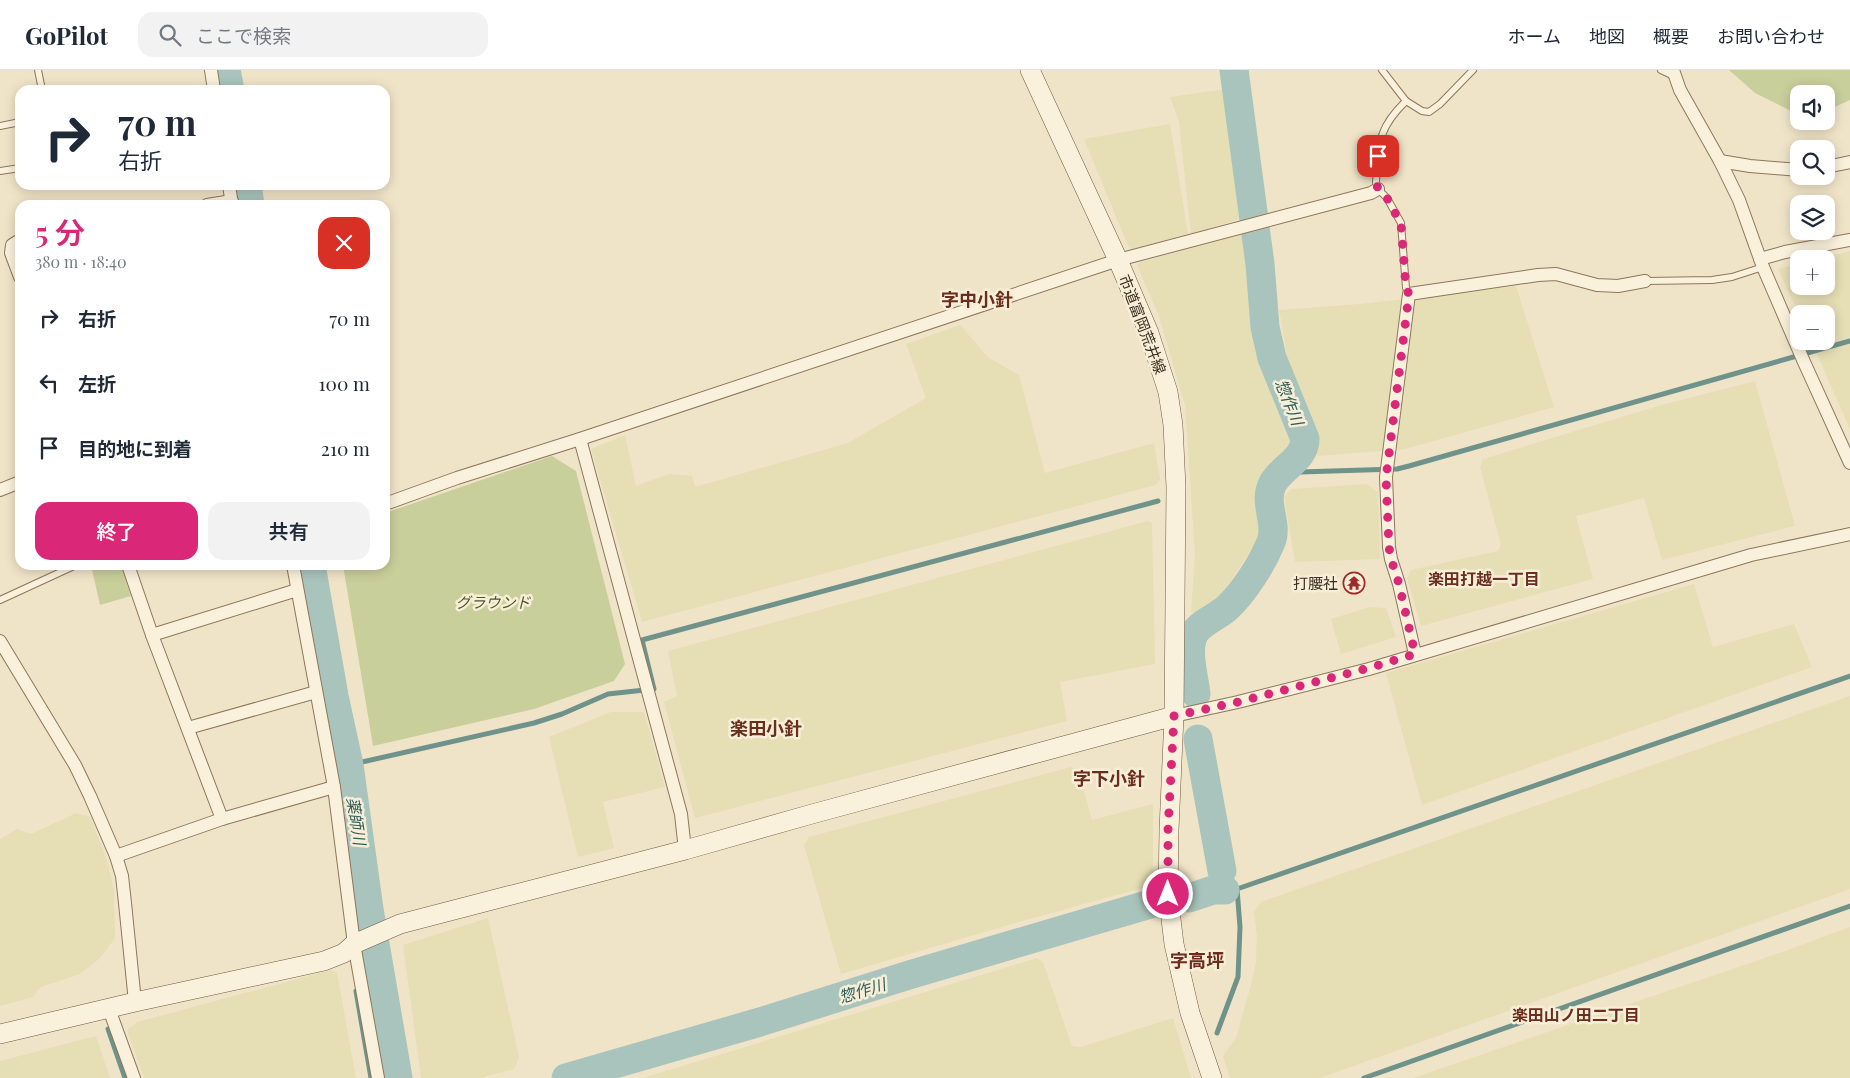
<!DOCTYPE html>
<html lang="ja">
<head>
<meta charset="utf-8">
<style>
	body { margin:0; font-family:"Playfair Display","Noto Sans JP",serif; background:#f2f2f3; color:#1f2937; height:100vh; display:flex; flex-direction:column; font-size:19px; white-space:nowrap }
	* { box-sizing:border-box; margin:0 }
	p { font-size:16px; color:#747a83 }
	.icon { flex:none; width:28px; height:28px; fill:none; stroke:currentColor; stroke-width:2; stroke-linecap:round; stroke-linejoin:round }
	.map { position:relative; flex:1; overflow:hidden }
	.drawer { position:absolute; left:15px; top:130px; width:375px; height:370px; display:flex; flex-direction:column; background:#fff; border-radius:15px; box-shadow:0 2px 12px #0003 }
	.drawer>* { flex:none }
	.hud { position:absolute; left:15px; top:15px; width:375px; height:105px; border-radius:15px; box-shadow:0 2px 12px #0003; background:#fff; color:#1f2937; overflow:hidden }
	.buttons { position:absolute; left:1790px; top:15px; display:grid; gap:10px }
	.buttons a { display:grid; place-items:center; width:45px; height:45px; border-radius:10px; background:#fff; box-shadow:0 2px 12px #0003; font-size:25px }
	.pin { position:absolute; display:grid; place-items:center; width:42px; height:42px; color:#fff; margin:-21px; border-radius:10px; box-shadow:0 2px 8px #0006 }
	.me { position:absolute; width:55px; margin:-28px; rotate:0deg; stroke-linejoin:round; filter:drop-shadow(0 0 4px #0008) }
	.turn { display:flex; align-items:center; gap:18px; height:105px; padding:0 20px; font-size:22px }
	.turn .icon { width:65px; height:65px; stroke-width:2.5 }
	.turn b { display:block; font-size:35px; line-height:42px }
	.round { display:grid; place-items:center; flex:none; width:52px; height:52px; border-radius:15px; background:#f2f2f3 }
	.head { display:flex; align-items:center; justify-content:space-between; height:85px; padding:0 20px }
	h1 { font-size:30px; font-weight:600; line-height:38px; color:#db2777 }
	.action { display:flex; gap:10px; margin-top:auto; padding:10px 20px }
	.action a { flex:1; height:58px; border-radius:15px; background:#db2777; color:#fff; font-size:20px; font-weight:600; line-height:58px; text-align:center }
	.action a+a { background:#f2f2f3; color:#1f2937 }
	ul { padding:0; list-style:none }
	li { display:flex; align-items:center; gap:15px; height:65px; padding:0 20px }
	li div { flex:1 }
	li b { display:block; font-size:19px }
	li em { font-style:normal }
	header { display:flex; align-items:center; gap:30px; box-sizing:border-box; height:70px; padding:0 25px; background:#fff; border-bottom:1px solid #e0e1e3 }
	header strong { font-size:24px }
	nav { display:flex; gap:28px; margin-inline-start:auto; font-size:18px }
	.search { width:350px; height:45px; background:#f2f2f3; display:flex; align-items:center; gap:12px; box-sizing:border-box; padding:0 18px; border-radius:15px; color:#747a83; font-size:19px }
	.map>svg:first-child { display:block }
	.farmland { fill:#e6deb5 }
	.green { fill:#c9cf9b }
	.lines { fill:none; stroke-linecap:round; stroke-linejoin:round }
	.stream { stroke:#6f938a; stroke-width:5 }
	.river { stroke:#a9c4bc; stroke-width:29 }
	.lane-casing { stroke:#8d765c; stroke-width:8 }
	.street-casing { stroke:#8d765c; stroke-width:14 }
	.secondary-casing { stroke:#6f573f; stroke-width:20 }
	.lane { stroke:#faf1dc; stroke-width:6 }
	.street { stroke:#faf1dc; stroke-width:12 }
	.secondary { stroke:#faf1dc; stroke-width:19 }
	.route { stroke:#db2777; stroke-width:9; stroke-dasharray:0 16.2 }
	.labels { text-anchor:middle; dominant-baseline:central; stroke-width:5; stroke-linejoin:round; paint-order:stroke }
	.street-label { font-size:15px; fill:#3d2e20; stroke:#f7eed8 }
	.poi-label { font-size:15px; fill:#3d2e20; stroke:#f7eed8; text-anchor:end }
	.park-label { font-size:15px; font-style:italic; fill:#4d5a26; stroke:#f7eed8 }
	.water-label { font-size:16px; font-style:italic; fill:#2f5d5a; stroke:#f7eed8 }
	.neighbourhood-label { font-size:16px; font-weight:bold; fill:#6b2e1e; stroke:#f7eed8 }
	.quarter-label { font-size:18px; font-weight:bold; fill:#6b2e1e; stroke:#f7eed8 }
</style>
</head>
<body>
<header>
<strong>GoPilot</strong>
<div class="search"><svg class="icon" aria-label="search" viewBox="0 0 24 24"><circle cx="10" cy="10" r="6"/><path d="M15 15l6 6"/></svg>ここで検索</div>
<nav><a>ホーム</a><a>地図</a><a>概要</a><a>お問い合わせ</a></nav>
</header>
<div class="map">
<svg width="1850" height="1008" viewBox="0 0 1850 1008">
	<rect width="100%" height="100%" fill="#f0e4c8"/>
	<g class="farmland">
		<polygon points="1226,19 1233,47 1243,145 1240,149 1191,164 1179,52 1170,27"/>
		<polygon points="1170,54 1188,164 1132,179 1128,176 1084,69"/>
		<polygon points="1245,163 1248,167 1257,247 1267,291 1297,376 1272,400 1262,422 1261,436 1264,453 1258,469 1232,509 1215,531 1198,544 1191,542 1195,484 1185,335 1159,246 1137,195 1140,192"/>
		<polygon points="1850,181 1850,359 1811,271 1826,271 1826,244 1799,244 1778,199 1799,194 1799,216 1826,216 1826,189 1819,189"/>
		<polygon points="1516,216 1554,337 1405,379 1318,386 1312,381 1313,373 1290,303 1279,240 1360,234"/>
		<polygon points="960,255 989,288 1019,305 1045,403 1154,373 1160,409 1156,415 642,552 591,379 625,365 636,416 669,404 692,406 695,417 848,373 926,328 906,274"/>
		<polygon points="1755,311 1795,456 1662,490 1644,428 1576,446 1593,509 1421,556 1407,508 1411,500 1498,481 1501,475 1480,397 1483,389 1658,336"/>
		<polygon points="1366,414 1378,422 1380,489 1295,492 1284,427 1291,419"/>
		<polygon points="1148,451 1152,453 1155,594 1060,612 1067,651 695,748 664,632 677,626 668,581"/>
		<polygon points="1694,514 1713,577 1794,554 1812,597 1422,735 1386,603"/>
		<polygon points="1370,537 1386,538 1396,567 1341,584 1331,549"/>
		<polygon points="1850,626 1850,819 1320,1008 1230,1008 1223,986 1236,968 1251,915 1256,893 1257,866 1254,842 1261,832"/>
		<polygon points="611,642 644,642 665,717 603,732 614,778 578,787 549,667"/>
		<polygon points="1071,697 1078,700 1092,750 1153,734 1153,815 1019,852 841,904 804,775 809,767"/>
		<polygon points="76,743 90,747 107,790 114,820 115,868 100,888 80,904 41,917 33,927 0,936 0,769 17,759 31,764"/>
		<polygon points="488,848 519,987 514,999 480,1008 421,1008 403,875"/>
		<polygon points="1850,857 1850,1008 1413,1008 1785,881"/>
		<polygon points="1037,888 1043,892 1072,976 1081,977 1173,948 1191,1008 643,1008"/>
		<polygon points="331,900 337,903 356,1008 144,1008 127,960 137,952"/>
		<polygon points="96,966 110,1008 0,1008 0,991"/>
	</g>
	<g class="green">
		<polygon points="1729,0 1850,0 1850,30 1826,41 1826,24 1799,24 1799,45 1755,23"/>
		<polygon points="552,386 576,401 625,594 614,611 534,639 373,676 343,495 385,495 385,443"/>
		<polygon points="91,495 121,495 131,526 100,535"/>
	</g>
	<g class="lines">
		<g class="stream">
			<polyline points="1300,402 1397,399 1409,396 1850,271"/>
			<polyline points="349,695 534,653 562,644 608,624 654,619 642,570 1158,431"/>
			<polyline points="1225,820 1237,819 1850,606"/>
			<polyline points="356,921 371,1008"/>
			<polyline points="108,959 125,1008"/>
			<polyline points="1217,963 1238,907 1240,857 1237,819"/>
			<polyline points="1364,1008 1850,836"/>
		</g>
		<g class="river">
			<polyline points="226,0 230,20"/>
			<polyline points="247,115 250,135"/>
			<polyline points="311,495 334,626 349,695 369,839 398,1008"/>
			<path d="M 1196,624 C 1194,606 1186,581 1194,564 C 1200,553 1217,547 1227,538 C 1244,522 1262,494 1271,472 C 1279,453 1262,433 1273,413 C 1282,397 1305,389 1305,369 L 1272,288 L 1265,257 L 1260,194 L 1234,0"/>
			<polyline points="1198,669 1222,801"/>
			<polyline points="1189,828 1213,820 1225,820"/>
			<polyline points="566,1008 760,952 909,905 1157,832"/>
		</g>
		<g class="lane-casing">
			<g id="lane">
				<polyline points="38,0 42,20"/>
				<path d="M 1382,0 L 1406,31 C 1377,59 1379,74 1376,112 L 1378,119 L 1387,128 L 1401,153 L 1406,218 L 1409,224"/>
				<polyline points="1661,0 1674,6"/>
				<polyline points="1406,31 1422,41 1429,42 1440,34 1473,0"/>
				<polyline points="0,56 20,52"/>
				<polyline points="0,101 20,98"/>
				<polyline points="1645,211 1712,210 1732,207 1763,197"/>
				<polyline points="0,530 76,495"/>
			</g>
		</g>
		<g class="street-casing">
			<g id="street">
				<polyline points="211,0 214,20"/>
				<polyline points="1673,0 1680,20 1720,91 1739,130 1763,197 1804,292 1850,393"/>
				<polyline points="1720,91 1750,96 1799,100"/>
				<polyline points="1826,97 1850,92"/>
				<polyline points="229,115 232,135"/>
				<polyline points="207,135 232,131"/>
				<polyline points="20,170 12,175 11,183 20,207"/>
				<polyline points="1760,189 1785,182 1850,170"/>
				<polyline points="580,369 681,744 685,780"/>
				<polyline points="0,420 20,412"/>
				<polyline points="385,434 457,408 580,369 1118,190 1371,123 1378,119"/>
				<polyline points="128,495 152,565 222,749"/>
				<polyline points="293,495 334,717 354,874 378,1008"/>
				<polyline points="152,565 297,520"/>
				<polyline points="0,571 75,695 90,726 116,786 122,806 125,833 135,932"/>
				<polyline points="1415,584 1399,514 1391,489 1389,477 1386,407 1409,224 1538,205 1556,204 1597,215 1618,216 1645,211"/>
				<polyline points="1174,646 1238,632 1369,599 1751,485 1850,464"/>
				<polyline points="188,658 316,622"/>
				<polyline points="116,786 222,749 334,717"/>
				<polyline points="109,939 134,1008"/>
			</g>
		</g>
		<g class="secondary-casing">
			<g id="secondary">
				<polyline points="1030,0 1118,190 1149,263 1168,322 1173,355 1176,417 1174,646 1169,760 1168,824 1174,874 1190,943 1212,1008"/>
				<polyline points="0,964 135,932 324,891 344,883 354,874 400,854 685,780 812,744 1174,646"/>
			</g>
		</g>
		<use href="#lane" class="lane"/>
		<use href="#street" class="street"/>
		<use href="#secondary" class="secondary"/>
	</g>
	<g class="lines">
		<polyline class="route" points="1168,824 1168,760 1174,646 1238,632 1369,598 1415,584 1399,514 1391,489 1389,477 1386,408 1409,224 1406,218 1401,154 1387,128 1378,119 1376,112 1378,86"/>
	</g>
	<defs>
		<g id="temple-ring" transform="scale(1.125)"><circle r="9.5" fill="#f7eed8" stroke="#9e2a2b" stroke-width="1.5"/><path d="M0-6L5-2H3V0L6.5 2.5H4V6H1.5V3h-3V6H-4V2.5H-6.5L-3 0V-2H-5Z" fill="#9e2a2b"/></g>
	</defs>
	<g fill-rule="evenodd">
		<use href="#temple-ring" x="1354" y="513"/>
	</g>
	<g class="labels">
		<g class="street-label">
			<text transform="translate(1143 254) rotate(69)">市道富岡荒井線</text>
		</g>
		<g class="poi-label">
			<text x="1338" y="513">打腰社</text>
		</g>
		<g class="park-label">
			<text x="493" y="532">グラウンド</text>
		</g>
		<g class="water-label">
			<text transform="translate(1290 332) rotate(68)">惣作川</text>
			<text transform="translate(357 751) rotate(81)">薬師川</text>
			<text transform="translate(862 920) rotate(-17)">惣作川</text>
		</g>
		<g class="neighbourhood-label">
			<text x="1484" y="508">楽田打越一丁目</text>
			<text x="1576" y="944">楽田山ノ田二丁目</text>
		</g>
		<g class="quarter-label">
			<text x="977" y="229">字中小針</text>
			<text x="766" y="658">楽田小針</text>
			<text x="1109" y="708">字下小針</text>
			<text x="1197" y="890">字高坪</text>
		</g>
	</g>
</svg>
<div class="buttons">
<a><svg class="icon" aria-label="sound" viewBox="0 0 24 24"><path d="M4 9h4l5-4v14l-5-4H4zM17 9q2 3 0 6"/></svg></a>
<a><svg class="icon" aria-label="search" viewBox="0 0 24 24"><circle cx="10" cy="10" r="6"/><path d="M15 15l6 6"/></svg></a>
<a><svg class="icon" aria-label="layers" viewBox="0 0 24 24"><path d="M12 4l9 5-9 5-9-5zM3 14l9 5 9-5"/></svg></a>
<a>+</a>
<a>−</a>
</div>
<div class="pin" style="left:1378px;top:86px;background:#d93025"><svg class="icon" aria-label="arrive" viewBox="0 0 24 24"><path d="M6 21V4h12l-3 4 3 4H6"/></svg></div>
<svg class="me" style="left:1168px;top:824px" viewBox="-20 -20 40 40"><circle r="17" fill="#db2777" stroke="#fff" stroke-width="3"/><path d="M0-11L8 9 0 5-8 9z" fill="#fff"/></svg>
<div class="hud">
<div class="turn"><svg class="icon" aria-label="right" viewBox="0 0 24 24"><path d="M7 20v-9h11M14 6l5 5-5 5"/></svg><div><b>70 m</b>右折</div></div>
</div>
<section class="drawer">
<div class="head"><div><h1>5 分</h1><p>380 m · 18:40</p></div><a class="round" style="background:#d93025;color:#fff"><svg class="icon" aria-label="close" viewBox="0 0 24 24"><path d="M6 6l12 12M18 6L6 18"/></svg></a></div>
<ul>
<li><svg class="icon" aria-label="right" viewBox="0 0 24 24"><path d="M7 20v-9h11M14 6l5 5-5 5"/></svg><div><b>右折</b></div><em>70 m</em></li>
<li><svg class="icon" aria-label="left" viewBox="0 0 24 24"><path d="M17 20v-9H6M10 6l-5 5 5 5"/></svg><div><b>左折</b></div><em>100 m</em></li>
<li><svg class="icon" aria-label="arrive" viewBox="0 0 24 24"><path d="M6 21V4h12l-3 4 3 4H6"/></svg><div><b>目的地に到着</b></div><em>210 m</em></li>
</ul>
<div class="action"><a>終了</a><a>共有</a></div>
</section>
</div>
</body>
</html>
